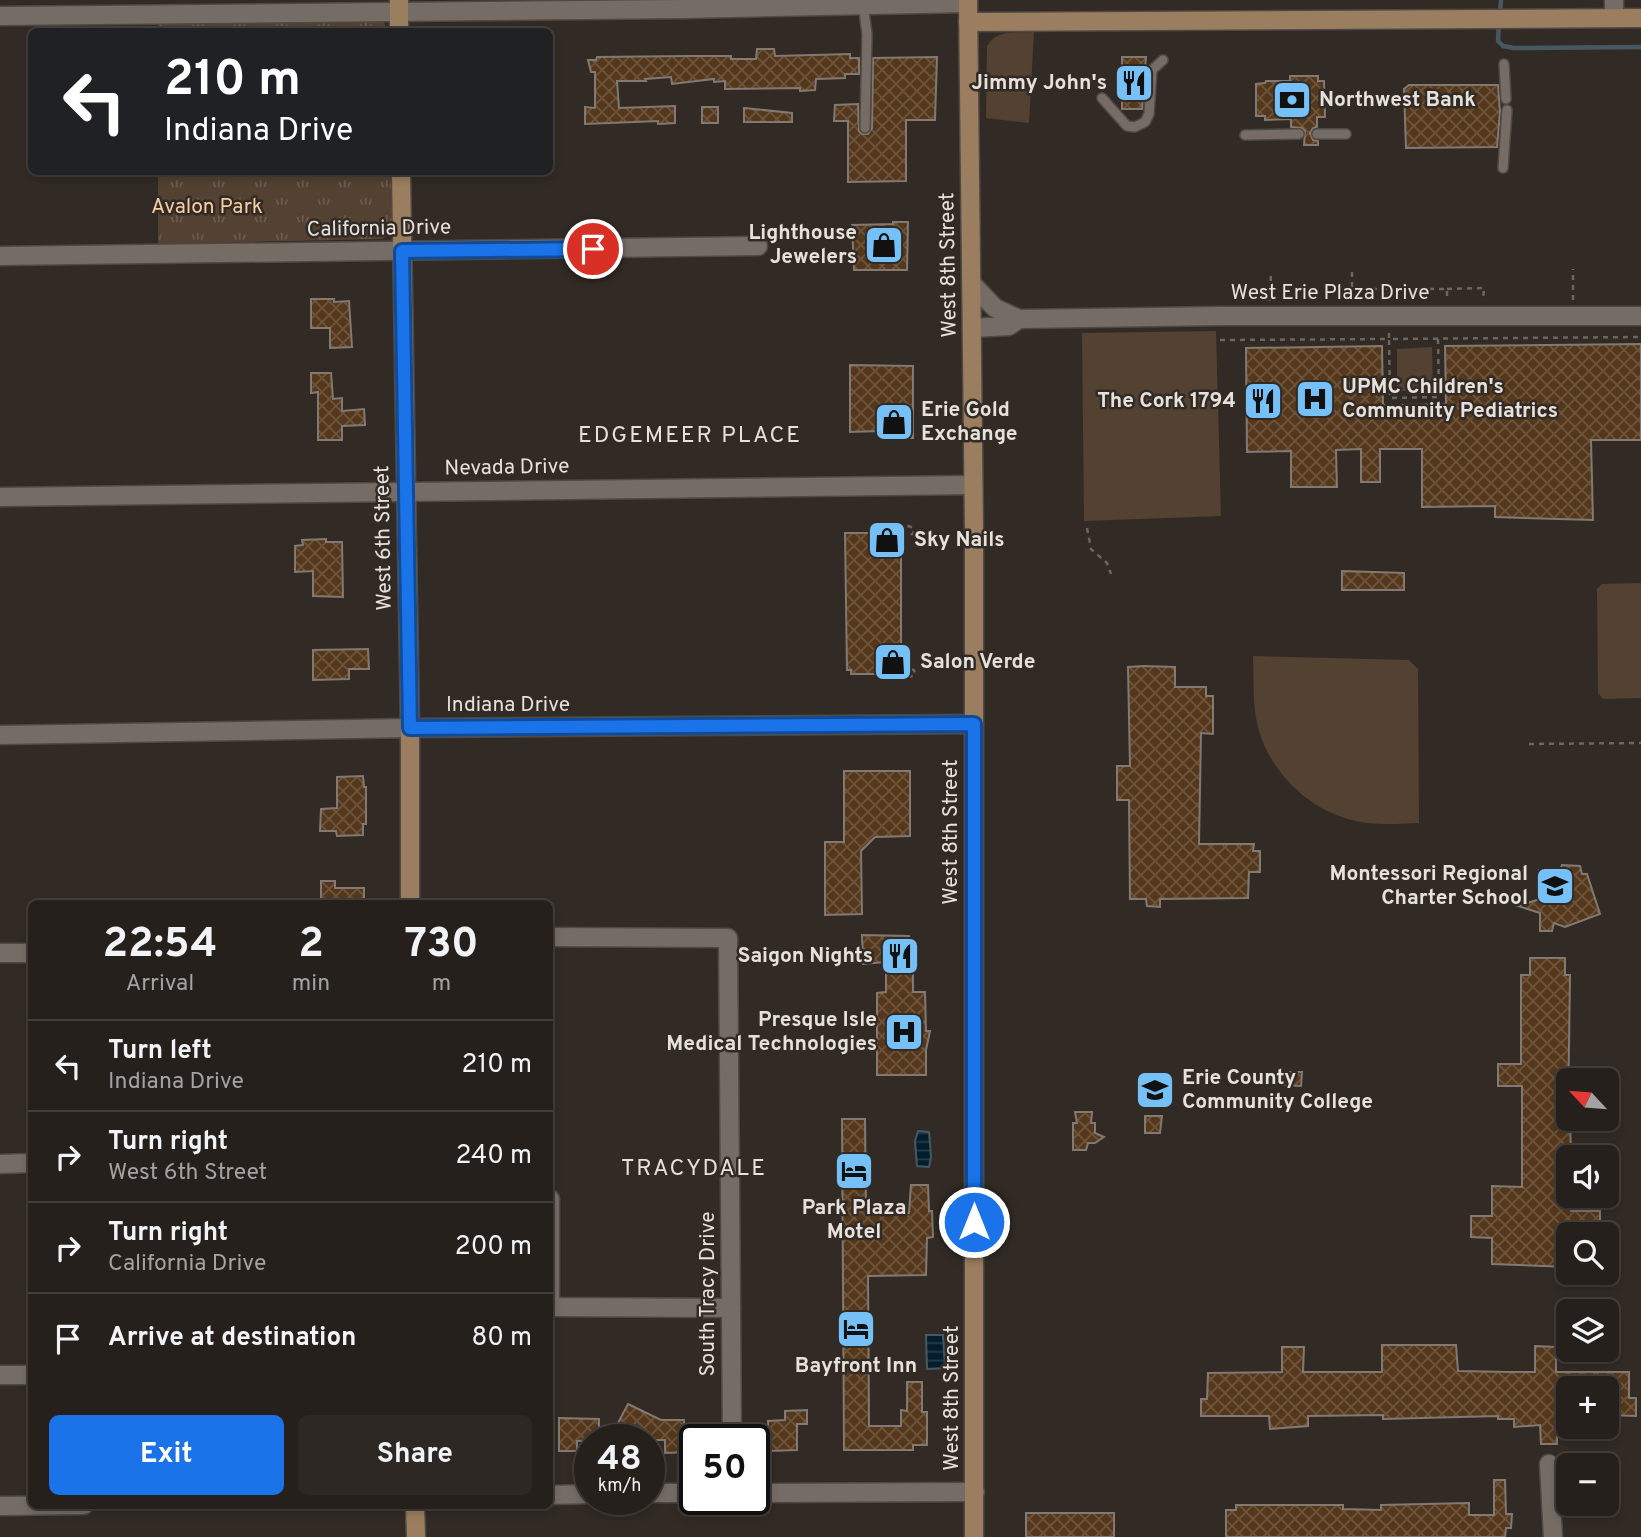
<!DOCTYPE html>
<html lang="en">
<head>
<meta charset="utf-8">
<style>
	body { margin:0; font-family:Overpass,sans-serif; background:#2e2825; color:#f1f3f6; height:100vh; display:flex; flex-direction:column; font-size:26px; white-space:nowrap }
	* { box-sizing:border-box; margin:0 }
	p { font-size:23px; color:#a4a3a3 }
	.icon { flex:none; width:38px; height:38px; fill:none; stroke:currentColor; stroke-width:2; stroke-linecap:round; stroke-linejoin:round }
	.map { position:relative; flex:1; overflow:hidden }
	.details { position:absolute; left:28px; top:900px; width:525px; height:609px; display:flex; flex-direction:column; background:#26201c; border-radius:10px; box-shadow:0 4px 10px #0003,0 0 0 2px #423e3b }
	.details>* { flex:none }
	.top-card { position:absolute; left:28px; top:28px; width:525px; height:147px; border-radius:10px; box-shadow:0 4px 10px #0003,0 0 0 2px #423e3b; background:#202124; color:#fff; overflow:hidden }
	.needle { width:46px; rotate:296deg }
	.tools { position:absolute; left:1556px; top:1068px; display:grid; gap:14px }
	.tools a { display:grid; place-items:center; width:63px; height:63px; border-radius:10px; background:#26201c; box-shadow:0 4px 10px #0003,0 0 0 2px #423e3b; font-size:35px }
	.speed { position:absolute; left:574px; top:1424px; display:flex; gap:14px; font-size:35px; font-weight:700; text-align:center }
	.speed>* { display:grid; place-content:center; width:91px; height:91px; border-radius:50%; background:#26201c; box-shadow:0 4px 10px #0003,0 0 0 2px #423e3b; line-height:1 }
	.speed small { font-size:18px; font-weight:400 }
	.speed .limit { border:4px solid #111; border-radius:10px; background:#fff; color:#111 }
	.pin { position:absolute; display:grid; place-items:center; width:60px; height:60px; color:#fff; margin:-30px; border:4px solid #fff; border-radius:50%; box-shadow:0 2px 7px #0007 }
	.me { position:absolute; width:77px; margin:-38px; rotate:0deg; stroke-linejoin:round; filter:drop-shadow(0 0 5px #0008) }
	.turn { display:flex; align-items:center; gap:24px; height:147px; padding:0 21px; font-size:32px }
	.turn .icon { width:91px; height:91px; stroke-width:2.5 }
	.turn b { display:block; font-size:49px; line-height:60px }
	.eta { display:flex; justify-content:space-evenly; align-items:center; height:119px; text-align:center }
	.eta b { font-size:42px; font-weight:700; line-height:49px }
	.button { display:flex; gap:14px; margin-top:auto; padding:14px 21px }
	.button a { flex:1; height:80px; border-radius:10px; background:#1a73e8; color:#fff; font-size:28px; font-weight:700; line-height:80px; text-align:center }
	.button a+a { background:#2e2825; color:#f1f3f6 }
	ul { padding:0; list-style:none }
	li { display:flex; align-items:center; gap:21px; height:91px; padding:0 21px; border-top:2px solid #423e3b }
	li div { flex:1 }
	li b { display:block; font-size:26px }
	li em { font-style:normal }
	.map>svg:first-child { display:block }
	.green { fill:#534131 }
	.park { fill:url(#park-tufts) }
	.water { fill:url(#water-rules); stroke:#465862; stroke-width:2 }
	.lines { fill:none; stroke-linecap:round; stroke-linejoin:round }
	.stream { stroke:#465862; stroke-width:4.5 }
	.building { fill:url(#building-cross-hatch); stroke:#817972; stroke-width:2 }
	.lane-casing { stroke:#4f4944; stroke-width:12 }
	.street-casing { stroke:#4f4944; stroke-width:21 }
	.secondary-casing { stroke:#4f4944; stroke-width:21 }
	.path { stroke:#6c6660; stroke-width:2.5; stroke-dasharray:5 5; stroke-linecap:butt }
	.lane { stroke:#756d65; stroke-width:9 }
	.street { stroke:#756d65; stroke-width:18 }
	.secondary { stroke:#9b7e5f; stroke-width:18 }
	.route-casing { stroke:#114b97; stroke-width:18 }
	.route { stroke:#1a73e8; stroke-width:12 }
	.labels { text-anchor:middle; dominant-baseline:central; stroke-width:5; stroke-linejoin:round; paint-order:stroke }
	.poi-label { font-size:21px; font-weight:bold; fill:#e6e1dd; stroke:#322b25; text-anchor:end }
	.park-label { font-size:21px; fill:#f8cda5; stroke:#322b25 }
	.street-label { font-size:21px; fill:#e6e1dd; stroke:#322b25 }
	.neighbourhood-label { font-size:23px; letter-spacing:2px; fill:#e6e1dd; stroke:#322b25 }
</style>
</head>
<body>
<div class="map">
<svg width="1641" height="1537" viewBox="0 0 1641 1537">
	<defs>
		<pattern id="park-tufts" width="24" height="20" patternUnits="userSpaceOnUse" patternTransform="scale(1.75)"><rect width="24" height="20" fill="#534131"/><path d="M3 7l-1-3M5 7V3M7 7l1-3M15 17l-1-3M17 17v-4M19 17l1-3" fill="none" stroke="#6c5c4e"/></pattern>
		<pattern id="water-rules" width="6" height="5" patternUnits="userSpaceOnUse" patternTransform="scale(1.75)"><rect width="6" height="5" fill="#021d2e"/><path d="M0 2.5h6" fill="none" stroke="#273e4c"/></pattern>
		<pattern id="building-cross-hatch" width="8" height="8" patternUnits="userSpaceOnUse" patternTransform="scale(1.75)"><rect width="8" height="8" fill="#55381b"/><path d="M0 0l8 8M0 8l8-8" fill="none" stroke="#6d543c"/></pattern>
	</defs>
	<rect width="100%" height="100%" fill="#322b25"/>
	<g class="green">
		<path d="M 1034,32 L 1029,123 L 986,118 L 987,46 C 997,29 1016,33 1034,32 Z"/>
		<polygon points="1216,331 1221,516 1084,521 1082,333"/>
		<polygon points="1432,347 1433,391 1397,391 1397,349"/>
		<polygon points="1641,583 1641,698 1603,699 1598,693 1597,589 1602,584"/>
		<path d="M 1253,656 L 1409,660 L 1418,669 L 1419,823 C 1395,824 1371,826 1348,819 C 1308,808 1271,772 1259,731 C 1252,707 1254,681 1253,656 Z"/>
	</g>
	<g class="park">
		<polygon points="382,20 389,31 158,32 158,22"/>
		<polygon points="158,172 392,172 392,230 390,234 382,239 158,244"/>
	</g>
	<g class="water">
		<polygon points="918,1131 929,1132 931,1157 929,1167 917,1166 915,1141"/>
		<polygon points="926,1335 943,1335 945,1368 927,1369"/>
	</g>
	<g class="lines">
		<g class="stream">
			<polyline points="1500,13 1501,0"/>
			<polyline points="1499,22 1498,41 1503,46 1514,48 1641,47"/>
		</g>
	</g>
	<g class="building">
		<polygon points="757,49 774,49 775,56 850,54 850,58 859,58 859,74 845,74 845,78 816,79 815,90 800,91 800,88 725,89 725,81 714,82 714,79 672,84 671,77 645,79 646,81 617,81 619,108 675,106 675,123 658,124 658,121 585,124 585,107 595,108 595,72 591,72 588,60 596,60 597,57 687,56 731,56 731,59 756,59"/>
		<polygon points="937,57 935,120 906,120 906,181 848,182 848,121 834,121 835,105 858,104 859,131 862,134 868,134 872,128 873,58"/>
		<polygon points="1122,57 1146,57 1142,109 1122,109 1122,85 1117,85 1117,71 1122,71"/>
		<polygon points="1290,76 1318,76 1318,81 1324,81 1325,117 1317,117 1317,127 1313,128 1310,133 1313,140 1318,141 1318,145 1304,145 1305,131 1302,128 1291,127 1291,119 1265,120 1265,116 1256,116 1256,84 1265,83 1266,81 1290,81"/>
		<polygon points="1409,85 1498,85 1500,112 1497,147 1406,148 1404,89"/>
		<rect x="702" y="107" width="16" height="16"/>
		<polygon points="744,108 792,113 792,122 744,122"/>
		<polygon points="893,222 908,222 907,270 854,270 852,225 893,224"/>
		<polygon points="311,299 334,299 334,302 349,301 352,347 330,348 330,328 311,328"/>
		<polygon points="1641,344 1641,440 1591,440 1593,520 1495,517 1495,506 1422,507 1422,449 1380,449 1380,482 1361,482 1361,449 1336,450 1337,487 1291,487 1291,451 1247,452 1246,348 1382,346 1383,405 1406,405 1446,404 1445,346"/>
		<polygon points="850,365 913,366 913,438 879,438 879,431 850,432"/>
		<polygon points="311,373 331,373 333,399 342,398 342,411 364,409 365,425 342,426 342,440 318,440 318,392 311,393"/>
		<polygon points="845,533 901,533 901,670 899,670 899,674 851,674 851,670 847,670"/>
		<polygon points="326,539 326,542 342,542 343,597 313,596 313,571 295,572 295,546 303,545 302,540"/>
		<polygon points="1342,571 1404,573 1404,590 1342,590"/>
		<polygon points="368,649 369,669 349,669 349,679 313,680 313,650"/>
		<polygon points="1144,666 1175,667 1175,687 1206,687 1206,696 1213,696 1213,734 1201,733 1199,844 1254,844 1253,851 1260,851 1260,872 1249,872 1248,898 1160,899 1160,907 1147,906 1146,899 1130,899 1129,800 1117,800 1117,766 1130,766 1128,667"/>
		<polygon points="844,771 910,771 910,836 875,837 861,851 862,914 825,915 825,842 844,842"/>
		<polygon points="363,776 364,787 366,787 366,824 363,824 363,835 337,836 336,831 320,831 321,809 337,808 337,777"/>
		<polygon points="1562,865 1580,866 1582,874 1587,874 1600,914 1565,927 1554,923 1552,931 1540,931 1540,913 1518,906 1540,899 1539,870 1558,875"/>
		<polygon points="321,881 335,881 335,888 364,888 364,903 321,903"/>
		<polygon points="862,935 909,936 910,946 913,946 913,992 925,992 926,1031 930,1031 926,1050 926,1075 877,1075 877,993 886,992 886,962 863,964"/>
		<polygon points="1530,958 1565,958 1565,975 1570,975 1568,1118 1570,1118 1571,1157 1568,1157 1568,1195 1571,1195 1571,1211 1600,1211 1600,1234 1568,1234 1568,1267 1492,1264 1492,1238 1471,1237 1471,1216 1492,1216 1492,1186 1522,1187 1522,1086 1498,1086 1498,1064 1521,1064 1521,975 1530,975"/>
		<polygon points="1284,1072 1302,1072 1301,1086 1284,1085"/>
		<polygon points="1075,1112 1092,1112 1091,1123 1095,1123 1095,1133 1104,1137 1095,1143 1088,1143 1086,1150 1073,1150 1073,1123 1077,1123"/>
		<polygon points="1145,1116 1162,1116 1160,1133 1145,1133"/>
		<polygon points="842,1119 865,1119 866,1213 909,1213 911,1185 928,1185 929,1211 932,1211 933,1237 927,1238 926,1275 868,1276 869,1426 901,1426 901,1410 907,1411 907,1382 922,1382 922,1412 927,1412 927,1445 913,1445 913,1450 844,1450"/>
		<polygon points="1382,1345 1456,1345 1458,1371 1508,1372 1535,1372 1535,1346 1556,1347 1556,1372 1629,1372 1629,1398 1636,1398 1636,1416 1606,1415 1606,1388 1568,1388 1568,1434 1557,1434 1557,1444 1541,1444 1540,1425 1514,1427 1514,1419 1498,1419 1498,1416 1383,1419 1383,1415 1308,1416 1308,1426 1270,1429 1269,1416 1201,1416 1201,1399 1207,1399 1208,1373 1282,1372 1282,1347 1304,1347 1303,1372 1382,1372"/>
		<polygon points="628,1404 661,1420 684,1420 684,1429 695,1430 695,1452 665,1453 665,1440 609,1440"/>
		<polygon points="807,1410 807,1424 797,1424 797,1450 769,1451 768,1421 785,1420 785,1411"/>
		<polygon points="559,1418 599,1419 599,1440 577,1441 577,1451 559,1451"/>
		<polygon points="1494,1480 1505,1480 1506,1514 1512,1514 1511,1528 1506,1528 1505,1537 1226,1537 1226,1510 1236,1510 1236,1505 1343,1505 1343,1509 1381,1510 1381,1505 1469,1503 1469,1515 1494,1515"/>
		<rect x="1026" y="1513" width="88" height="24"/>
	</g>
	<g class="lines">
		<g class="lane-casing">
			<g id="lane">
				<polyline points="863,4 867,34 865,128"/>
				<polyline points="1504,64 1506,99"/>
				<polyline points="1102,98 1127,126 1135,127 1145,122 1149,114 1152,70 1163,60"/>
				<polyline points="1317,134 1346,134"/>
				<polyline points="1245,135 1299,134"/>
				<polyline points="1503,168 1507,110"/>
			</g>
		</g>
		<g class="street-casing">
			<g id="street">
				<polyline points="0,16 683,9 968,3"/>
				<polyline points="1614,18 1614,0"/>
				<polyline points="0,256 758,246"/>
				<polyline points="972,284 995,308 1019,319 1220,316 1641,316"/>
				<polyline points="972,328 1009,326 1019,319"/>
				<polyline points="0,497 973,485"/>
				<polyline points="0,735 410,728 974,724"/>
				<polyline points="550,937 728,938 732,1440"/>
				<polyline points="0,953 32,953"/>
				<polyline points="0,1164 32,1163"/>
				<polyline points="550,1199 550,1307 731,1308"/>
				<polyline points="0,1375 32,1375"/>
				<polyline points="1549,1464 1553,1537"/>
				<polyline points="649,1493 695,1493"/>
				<polyline points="754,1493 975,1492"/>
				<polyline points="550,1495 590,1494"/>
				<polyline points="0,1506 84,1505"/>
			</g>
		</g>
		<g class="secondary-casing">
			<g id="secondary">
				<polyline points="399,0 399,32"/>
				<polyline points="968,0 974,531 974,1537"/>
				<polyline points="968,22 1641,18"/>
				<polyline points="401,172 410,728 410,903"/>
				<polyline points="415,1505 416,1537"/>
			</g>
		</g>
		<g class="path">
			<polyline points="1352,272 1352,301"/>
			<polyline points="1352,289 1389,289 1389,301"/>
			<polyline points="1389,289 1447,289 1447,301"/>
			<polyline points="1447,289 1484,288 1483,301"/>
			<polyline points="1573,300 1573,269"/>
			<polyline points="1270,301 1271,272"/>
			<polyline points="1438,339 1439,397 1390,398 1389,339 1641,337"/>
			<polyline points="1220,340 1389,339 1389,333"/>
			<polyline points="1087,528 1091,549 1107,563 1111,574"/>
			<polyline points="898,530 909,526 914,529 913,534 901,535"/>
			<polyline points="899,672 909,677 915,675 914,670 901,667"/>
			<polyline points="1529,744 1641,743"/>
		</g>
		<use href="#lane" class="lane"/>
		<use href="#street" class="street"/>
		<use href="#secondary" class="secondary"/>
	</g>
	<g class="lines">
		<g class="route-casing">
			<polyline id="route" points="593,249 402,251 410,728 974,724 974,1222"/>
		</g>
		<use href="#route" class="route"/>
	</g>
	<defs>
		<g id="restaurant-square" transform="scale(2.0125)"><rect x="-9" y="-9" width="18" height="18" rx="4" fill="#75c0f6" stroke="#322b25"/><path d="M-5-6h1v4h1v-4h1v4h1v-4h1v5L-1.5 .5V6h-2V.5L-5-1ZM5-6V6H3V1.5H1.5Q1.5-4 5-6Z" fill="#111"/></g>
		<g id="bank-square" transform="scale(2.0125)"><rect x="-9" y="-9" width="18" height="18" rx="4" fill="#75c0f6" stroke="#322b25"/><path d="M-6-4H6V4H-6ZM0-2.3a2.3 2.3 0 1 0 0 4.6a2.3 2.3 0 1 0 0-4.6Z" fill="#111"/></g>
		<g id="shop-square" transform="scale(2.0125)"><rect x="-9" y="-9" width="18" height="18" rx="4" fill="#75c0f6" stroke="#322b25"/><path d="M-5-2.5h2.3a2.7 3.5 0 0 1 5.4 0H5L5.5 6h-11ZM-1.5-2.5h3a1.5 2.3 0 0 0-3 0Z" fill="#111"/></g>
		<g id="hospital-square" transform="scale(2.0125)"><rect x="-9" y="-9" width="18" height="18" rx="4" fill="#75c0f6" stroke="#322b25"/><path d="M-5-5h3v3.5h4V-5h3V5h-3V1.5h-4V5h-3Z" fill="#111"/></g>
		<g id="school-square" transform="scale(2.0125)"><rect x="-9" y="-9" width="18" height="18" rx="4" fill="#75c0f6" stroke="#322b25"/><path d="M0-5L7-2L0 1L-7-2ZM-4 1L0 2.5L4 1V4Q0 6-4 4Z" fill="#111"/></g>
		<g id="university-square" transform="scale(2.0125)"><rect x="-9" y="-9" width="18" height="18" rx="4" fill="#75c0f6" stroke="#322b25"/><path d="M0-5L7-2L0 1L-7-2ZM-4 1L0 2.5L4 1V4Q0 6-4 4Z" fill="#111"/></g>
		<g id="hotel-square" transform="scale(2.0125)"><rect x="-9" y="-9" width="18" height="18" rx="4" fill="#75c0f6" stroke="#322b25"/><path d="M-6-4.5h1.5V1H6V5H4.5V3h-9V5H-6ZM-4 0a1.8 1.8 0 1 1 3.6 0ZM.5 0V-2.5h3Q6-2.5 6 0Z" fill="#111"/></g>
	</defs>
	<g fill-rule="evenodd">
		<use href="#restaurant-square" x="1134" y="83"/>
		<use href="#bank-square" x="1292" y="100"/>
		<use href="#shop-square" x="884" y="245"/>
		<use href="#hospital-square" x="1315" y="399"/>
		<use href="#restaurant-square" x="1263" y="401"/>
		<use href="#shop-square" x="894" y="422"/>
		<use href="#shop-square" x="887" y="540"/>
		<use href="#shop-square" x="893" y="662"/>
		<use href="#school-square" x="1555" y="886"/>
		<use href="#restaurant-square" x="900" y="956"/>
		<use href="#hospital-square" x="904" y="1032"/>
		<use href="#university-square" x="1155" y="1090"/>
		<use href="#hotel-square" x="854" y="1171"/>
		<use href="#hotel-square" x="856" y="1329"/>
	</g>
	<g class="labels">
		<g class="poi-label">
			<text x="1107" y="83">Jimmy John's</text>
			<text x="1319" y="100" text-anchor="start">Northwest Bank</text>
			<text x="857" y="233">Lighthouse<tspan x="857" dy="24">Jewelers</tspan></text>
			<text x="1342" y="387" text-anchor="start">UPMC Children's<tspan x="1342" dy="24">Community Pediatrics</tspan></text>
			<text x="1236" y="401">The Cork 1794</text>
			<text x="921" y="410" text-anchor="start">Erie Gold<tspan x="921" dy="24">Exchange</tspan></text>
			<text x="914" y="540" text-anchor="start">Sky Nails</text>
			<text x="920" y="662" text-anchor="start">Salon Verde</text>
			<text x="1528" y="874">Montessori Regional<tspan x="1528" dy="24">Charter School</tspan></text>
			<text x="873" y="956">Saigon Nights</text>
			<text x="877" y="1020">Presque Isle<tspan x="877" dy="24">Medical Technologies</tspan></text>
			<text x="1182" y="1078" text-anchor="start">Erie County<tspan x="1182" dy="24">Community College</tspan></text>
			<text x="854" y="1208" text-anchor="middle">Park Plaza<tspan x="854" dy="24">Motel</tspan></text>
			<text x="856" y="1366" text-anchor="middle">Bayfront Inn</text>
		</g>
		<g class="park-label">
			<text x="207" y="207">Avalon Park</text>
		</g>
		<g class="street-label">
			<text transform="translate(379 229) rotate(-1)">California Drive</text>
			<text transform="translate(949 265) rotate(-91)">West 8th Street</text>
			<text x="1330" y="293">West Erie Plaza Drive</text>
			<text transform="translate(507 468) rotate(-1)">Nevada Drive</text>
			<text transform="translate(384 538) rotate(-91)">West 6th Street</text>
			<text x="508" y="705">Indiana Drive</text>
			<text transform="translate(951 832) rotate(-90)">West 8th Street</text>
			<text transform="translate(708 1294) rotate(-90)">South Tracy Drive</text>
			<text transform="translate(952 1398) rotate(-90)">West 8th Street</text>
		</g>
		<g class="neighbourhood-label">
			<text x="690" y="436">EDGEMEER PLACE</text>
			<text x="694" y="1169">TRACYDALE</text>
		</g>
	</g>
</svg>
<div class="tools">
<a><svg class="needle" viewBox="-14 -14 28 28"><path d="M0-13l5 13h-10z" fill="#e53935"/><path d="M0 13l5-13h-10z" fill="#a4a3a3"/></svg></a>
<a><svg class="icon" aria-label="sound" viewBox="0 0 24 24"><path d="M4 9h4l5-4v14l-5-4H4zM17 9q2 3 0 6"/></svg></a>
<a><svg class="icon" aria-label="search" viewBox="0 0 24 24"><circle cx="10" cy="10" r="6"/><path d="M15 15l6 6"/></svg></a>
<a><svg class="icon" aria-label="layers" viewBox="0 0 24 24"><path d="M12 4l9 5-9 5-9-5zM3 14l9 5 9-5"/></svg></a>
<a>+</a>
<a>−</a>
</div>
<div class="speed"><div>48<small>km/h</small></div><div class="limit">50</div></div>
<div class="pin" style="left:593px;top:249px;background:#d93025"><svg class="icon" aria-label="arrive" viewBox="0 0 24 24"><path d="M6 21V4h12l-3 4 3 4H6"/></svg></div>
<svg class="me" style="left:974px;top:1222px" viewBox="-20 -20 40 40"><circle r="17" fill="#1a73e8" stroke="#fff" stroke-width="3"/><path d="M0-11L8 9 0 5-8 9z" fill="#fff"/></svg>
<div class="top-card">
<div class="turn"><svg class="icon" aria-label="left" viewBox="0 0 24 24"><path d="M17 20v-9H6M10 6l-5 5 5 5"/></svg><div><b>210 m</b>Indiana Drive</div></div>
</div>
<section class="details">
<div class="eta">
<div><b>22:54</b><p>Arrival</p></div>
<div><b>2</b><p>min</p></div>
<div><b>730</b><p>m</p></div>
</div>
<ul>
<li><svg class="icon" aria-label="left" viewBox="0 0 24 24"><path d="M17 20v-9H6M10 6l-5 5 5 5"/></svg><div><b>Turn left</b><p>Indiana Drive</p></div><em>210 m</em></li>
<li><svg class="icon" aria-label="right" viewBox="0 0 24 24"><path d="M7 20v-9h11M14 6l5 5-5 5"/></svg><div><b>Turn right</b><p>West 6th Street</p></div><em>240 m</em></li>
<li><svg class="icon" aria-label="right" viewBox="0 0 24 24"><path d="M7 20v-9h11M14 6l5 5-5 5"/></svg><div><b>Turn right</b><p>California Drive</p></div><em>200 m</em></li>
<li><svg class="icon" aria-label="arrive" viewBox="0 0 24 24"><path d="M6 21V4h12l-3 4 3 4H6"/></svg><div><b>Arrive at destination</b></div><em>80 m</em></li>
</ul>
<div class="button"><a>Exit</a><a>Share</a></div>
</section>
</div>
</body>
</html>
